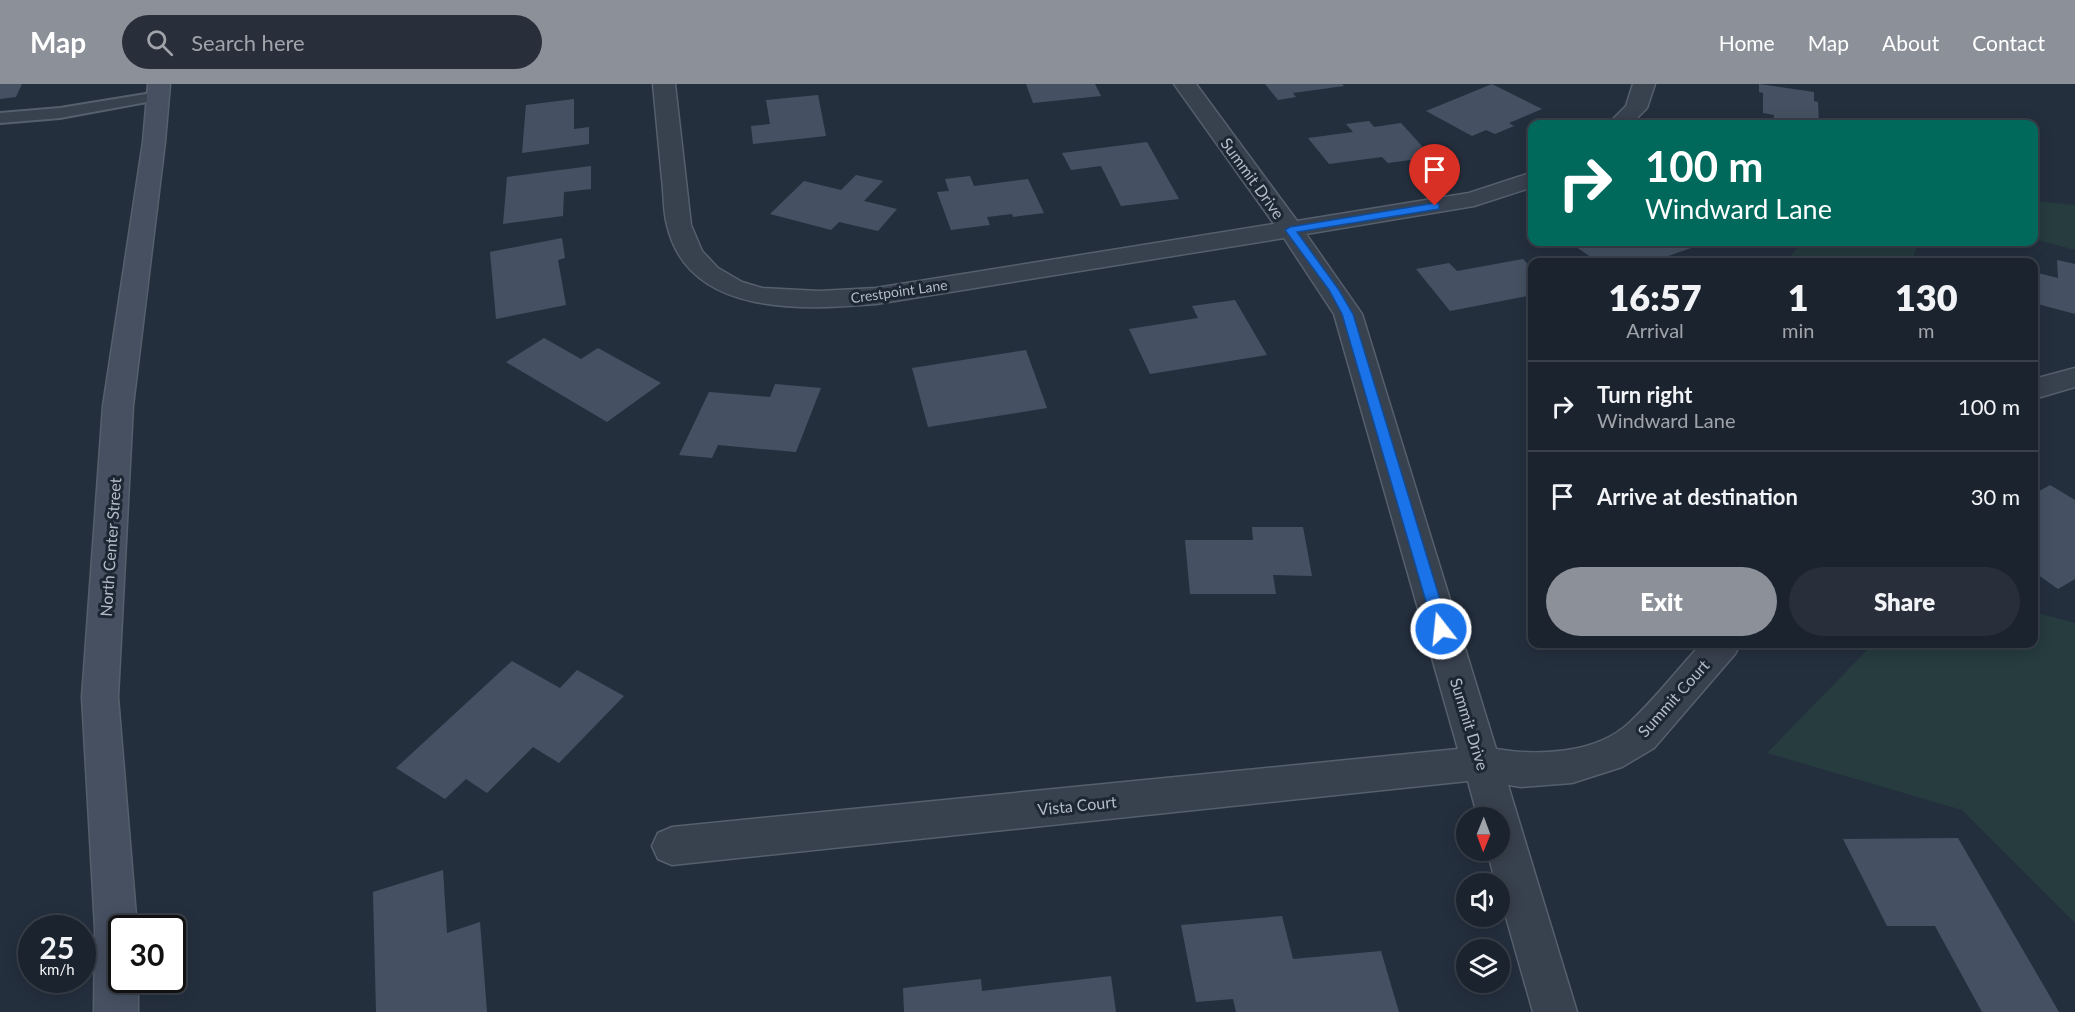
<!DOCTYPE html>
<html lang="en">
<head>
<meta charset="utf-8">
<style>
	body { margin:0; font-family:Lato,sans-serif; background:#282f3a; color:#f1f3f6; height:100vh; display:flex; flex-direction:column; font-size:22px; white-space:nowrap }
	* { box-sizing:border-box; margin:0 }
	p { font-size:20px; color:#a0a4aa }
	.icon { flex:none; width:33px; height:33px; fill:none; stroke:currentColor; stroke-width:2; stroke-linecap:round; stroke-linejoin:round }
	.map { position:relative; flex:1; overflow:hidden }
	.side { position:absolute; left:1528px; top:174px; width:510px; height:390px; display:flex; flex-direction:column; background:#1b232e; border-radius:12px; box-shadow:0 3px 15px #0003,0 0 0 2px #39404a }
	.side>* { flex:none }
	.banner { position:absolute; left:1528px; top:36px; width:510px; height:126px; border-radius:12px; box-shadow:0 3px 15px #0003,0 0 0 2px #39404a; background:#00695c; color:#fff; overflow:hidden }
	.needle { width:39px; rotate:181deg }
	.buttons { position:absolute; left:1456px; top:723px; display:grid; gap:12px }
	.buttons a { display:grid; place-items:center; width:54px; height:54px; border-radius:50%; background:#1b232e; box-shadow:0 3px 15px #0003,0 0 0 2px #39404a; font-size:30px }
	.speed { position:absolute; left:18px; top:831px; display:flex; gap:12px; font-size:30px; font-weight:700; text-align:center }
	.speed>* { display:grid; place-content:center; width:78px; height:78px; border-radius:50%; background:#1b232e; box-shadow:0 3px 15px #0003,0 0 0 2px #39404a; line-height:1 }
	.speed small { font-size:15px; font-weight:400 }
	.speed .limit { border:3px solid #111; border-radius:9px; background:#fff; color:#111 }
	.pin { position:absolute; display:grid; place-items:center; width:51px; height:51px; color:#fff; margin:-62px -26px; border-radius:50% 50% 50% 0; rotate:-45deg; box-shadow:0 0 6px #0007 }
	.pin .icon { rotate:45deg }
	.me { position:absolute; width:66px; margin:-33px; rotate:344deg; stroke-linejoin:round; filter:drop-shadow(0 0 4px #0008) }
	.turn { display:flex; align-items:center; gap:21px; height:126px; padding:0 18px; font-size:27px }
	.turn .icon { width:78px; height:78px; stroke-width:2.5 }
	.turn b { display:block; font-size:42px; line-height:51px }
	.eta { display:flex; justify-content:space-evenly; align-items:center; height:102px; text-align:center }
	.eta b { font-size:36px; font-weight:800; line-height:42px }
	.cta { display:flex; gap:12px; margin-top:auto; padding:12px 18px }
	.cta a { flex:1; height:69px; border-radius:36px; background:#8c9099; color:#fff; font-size:24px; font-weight:800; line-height:69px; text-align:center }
	.cta a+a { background:#282f3a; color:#f1f3f6 }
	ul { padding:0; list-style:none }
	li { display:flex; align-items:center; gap:18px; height:90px; padding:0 18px; border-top:2px solid #39404a }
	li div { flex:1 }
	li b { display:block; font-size:22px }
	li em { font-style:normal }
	header { display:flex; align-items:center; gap:36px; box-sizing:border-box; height:84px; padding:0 30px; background:#8c9099; color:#fff }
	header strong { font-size:28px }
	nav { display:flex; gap:33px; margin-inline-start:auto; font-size:21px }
	.search { width:420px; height:54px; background:#282f3a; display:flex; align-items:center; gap:15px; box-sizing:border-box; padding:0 21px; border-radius:33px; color:#a0a4aa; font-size:22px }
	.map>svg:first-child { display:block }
	.green { fill:#263c3f }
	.building { fill:#455162 }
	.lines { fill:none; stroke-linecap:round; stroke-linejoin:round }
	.lane-casing { stroke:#565f6c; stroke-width:4 }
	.street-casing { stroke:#565f6c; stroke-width:3 }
	.secondary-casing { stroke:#565f6c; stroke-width:3 }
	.lane { fill:#38414e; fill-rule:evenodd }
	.street { fill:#38414e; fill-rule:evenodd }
	.secondary { fill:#465061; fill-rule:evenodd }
	.route { fill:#1a73e8; stroke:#114b97; stroke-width:1.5 }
	.labels { text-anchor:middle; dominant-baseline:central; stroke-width:6; stroke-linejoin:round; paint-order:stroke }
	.far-street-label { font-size:14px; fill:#b4bcc9; stroke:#1d2633 }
	.street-label { font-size:16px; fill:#b4bcc9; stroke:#1d2633 }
</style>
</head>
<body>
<header>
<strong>Map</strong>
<div class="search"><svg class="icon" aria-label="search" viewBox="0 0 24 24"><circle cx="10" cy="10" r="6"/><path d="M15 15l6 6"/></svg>Search here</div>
<nav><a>Home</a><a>Map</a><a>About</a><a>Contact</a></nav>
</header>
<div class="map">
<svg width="2075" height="928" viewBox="0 0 2075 928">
	<rect width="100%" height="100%" fill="#242f3e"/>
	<g class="green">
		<polygon points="2034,117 2075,121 2075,166 2034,155"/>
		<polygon points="1803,158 1919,158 1911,178 1785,178"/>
		<polygon points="2034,528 2075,539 2075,839 1962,726 1767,669 1873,560 2034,560"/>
	</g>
	<g class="building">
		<polygon points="0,0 22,0 16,13 0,15"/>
		<polygon points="1026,0 1095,0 1101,12 1033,19"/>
		<polygon points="1265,0 1342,0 1344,2 1293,9 1296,13 1278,16"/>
		<polygon points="1492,0 1542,25 1509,39 1514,42 1495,50 1486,46 1472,52 1426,27"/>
		<polygon points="1759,0 1814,8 1814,17 1818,18 1819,40 1774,40 1774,31 1763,29 1763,9 1759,8"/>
		<polygon points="818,11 826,52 753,60 751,42 770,40 766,16"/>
		<polygon points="574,15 574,45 589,43 589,60 522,69 526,21"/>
		<polygon points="1369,37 1374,43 1401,39 1432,73 1388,79 1382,73 1329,80 1308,54 1353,48 1346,40"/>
		<polygon points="1147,58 1179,115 1121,122 1101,82 1071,86 1062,69"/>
		<polygon points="591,82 591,105 564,108 563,132 503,140 507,93"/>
		<polygon points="856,91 883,97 864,117 897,125 878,147 839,138 831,146 770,130 804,97 841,106"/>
		<polygon points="970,92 974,102 1028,95 1044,129 1013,133 1012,130 987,133 990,141 951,146 937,108 949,107 945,95"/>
		<polygon points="562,154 565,174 558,176 566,221 496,235 490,168"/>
		<polygon points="1569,158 1685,158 1694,163 1651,178 1598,178"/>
		<polygon points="1523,175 1533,186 1533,211 1450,227 1416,185 1449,179 1457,187"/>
		<polygon points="2057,176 2075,180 2075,230 2034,219 2034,188 2058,194"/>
		<polygon points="1235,216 1267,271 1150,290 1129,245 1198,234 1192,222"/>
		<polygon points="544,254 581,275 598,264 661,299 607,338 506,278"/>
		<polygon points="1026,266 1047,324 928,343 912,284"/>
		<polygon points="775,300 821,304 796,368 718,361 712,374 679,371 709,308 770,313"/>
		<polygon points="2050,401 2075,416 2075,495 2058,505 2034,488 2034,410"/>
		<polygon points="1252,443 1303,443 1312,492 1273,491 1276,510 1190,510 1185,456 1253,456"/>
		<polygon points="512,577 560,604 577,586 624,612 559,679 533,663 487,709 466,695 445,715 396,684"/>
		<polygon points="1958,754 2059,928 1982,928 1935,842 1887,842 1843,755"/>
		<polygon points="443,786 447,849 480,838 487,928 376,928 373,808"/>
		<polygon points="1282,832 1293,875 1381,867 1399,928 1236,928 1233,915 1196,918 1181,841"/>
		<polygon points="1111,892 1116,928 904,928 903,904 981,895 982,907"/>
	</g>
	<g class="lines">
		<g class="lane-casing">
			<polygon id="lane" points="158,8 165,12 163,15 60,34 0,39 0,29 60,24"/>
		</g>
		<g class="street-casing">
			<g id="street">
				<path d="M 653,0 L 675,0 L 691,141 L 702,167 L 718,184 L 742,198 L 762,204 L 819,207 L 876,204 L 1274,140 L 1174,0 L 1196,0 L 1297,137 L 1469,109 L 1533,88 L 1533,103 L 1474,122 L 1306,150 L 1362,230 L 1496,665 C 1538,672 1596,670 1629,639 C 1655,615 1677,586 1701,560 L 1740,560 L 1735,570 L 1654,664 L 1622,683 L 1572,699 L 1521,703 L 1508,701 L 1577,928 L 1533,928 L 1500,812 L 1500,800 L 1496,800 L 1487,766 L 1500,766 L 1500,734 L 1478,734 L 1468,697 L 672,781 L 658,775 L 652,762 L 658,749 L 672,743 L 1458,665 L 1334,230 L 1284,154 L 876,220 C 803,226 688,233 667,141 C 663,127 664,110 662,95 C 659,64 656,32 653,0 Z"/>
				<polygon points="1633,0 1655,0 1647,24 1631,40 1608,40 1626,22"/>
				<polygon points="2075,284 2075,303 2034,315 2034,295"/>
			</g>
		</g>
		<g class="secondary-casing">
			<polygon id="secondary" points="148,0 170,0 165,58 133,322 118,613 137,844 122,844 122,896 138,896 138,928 94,928 95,844 82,613 103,322 143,58"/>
		</g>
		<use href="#lane" class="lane"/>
		<use href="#street" class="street"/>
		<use href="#secondary" class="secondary"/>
	</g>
	<polygon class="route" points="1435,119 1439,120 1439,125 1297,148 1339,206 1353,230 1449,545 1441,550 1434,545 1342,230 1329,206 1285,146 1290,143"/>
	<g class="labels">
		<g class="far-street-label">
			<text transform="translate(899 207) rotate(-8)">Crestpoint Lane</text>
		</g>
		<g class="street-label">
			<text transform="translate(1253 94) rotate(54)">Summit Drive</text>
			<text transform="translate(110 463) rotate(-86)">North Center Street</text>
			<text transform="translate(1673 614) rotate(-48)">Summit Court</text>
			<text transform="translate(1470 640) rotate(73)">Summit Drive</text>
			<text transform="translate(1077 721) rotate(-6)">Vista Court</text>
		</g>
	</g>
</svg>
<div class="buttons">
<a><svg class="needle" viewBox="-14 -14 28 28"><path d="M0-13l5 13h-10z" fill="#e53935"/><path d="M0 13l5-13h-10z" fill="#a0a4aa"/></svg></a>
<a><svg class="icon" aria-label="sound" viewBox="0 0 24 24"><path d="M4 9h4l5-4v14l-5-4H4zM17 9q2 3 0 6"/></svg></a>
<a><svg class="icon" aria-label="layers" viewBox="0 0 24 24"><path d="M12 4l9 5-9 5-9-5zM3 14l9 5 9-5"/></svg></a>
</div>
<div class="speed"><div>25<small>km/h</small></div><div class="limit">30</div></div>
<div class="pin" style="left:1435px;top:122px;background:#d93025"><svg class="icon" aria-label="arrive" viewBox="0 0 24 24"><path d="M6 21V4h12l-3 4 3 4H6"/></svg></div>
<svg class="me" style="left:1441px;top:545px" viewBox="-20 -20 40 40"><circle r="17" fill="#1a73e8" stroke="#fff" stroke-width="3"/><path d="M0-11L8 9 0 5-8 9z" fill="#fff"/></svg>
<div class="banner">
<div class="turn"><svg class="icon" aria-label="right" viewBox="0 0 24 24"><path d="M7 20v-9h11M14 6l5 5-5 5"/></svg><div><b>100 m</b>Windward Lane</div></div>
</div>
<section class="side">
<div class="eta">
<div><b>16:57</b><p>Arrival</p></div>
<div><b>1</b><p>min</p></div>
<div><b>130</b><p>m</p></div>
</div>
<ul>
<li><svg class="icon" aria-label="right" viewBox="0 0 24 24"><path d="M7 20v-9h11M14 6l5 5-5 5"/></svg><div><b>Turn right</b><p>Windward Lane</p></div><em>100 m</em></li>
<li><svg class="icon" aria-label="arrive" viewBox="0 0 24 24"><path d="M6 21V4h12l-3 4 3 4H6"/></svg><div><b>Arrive at destination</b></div><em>30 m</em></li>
</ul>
<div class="cta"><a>Exit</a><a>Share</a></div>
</section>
</div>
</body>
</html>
